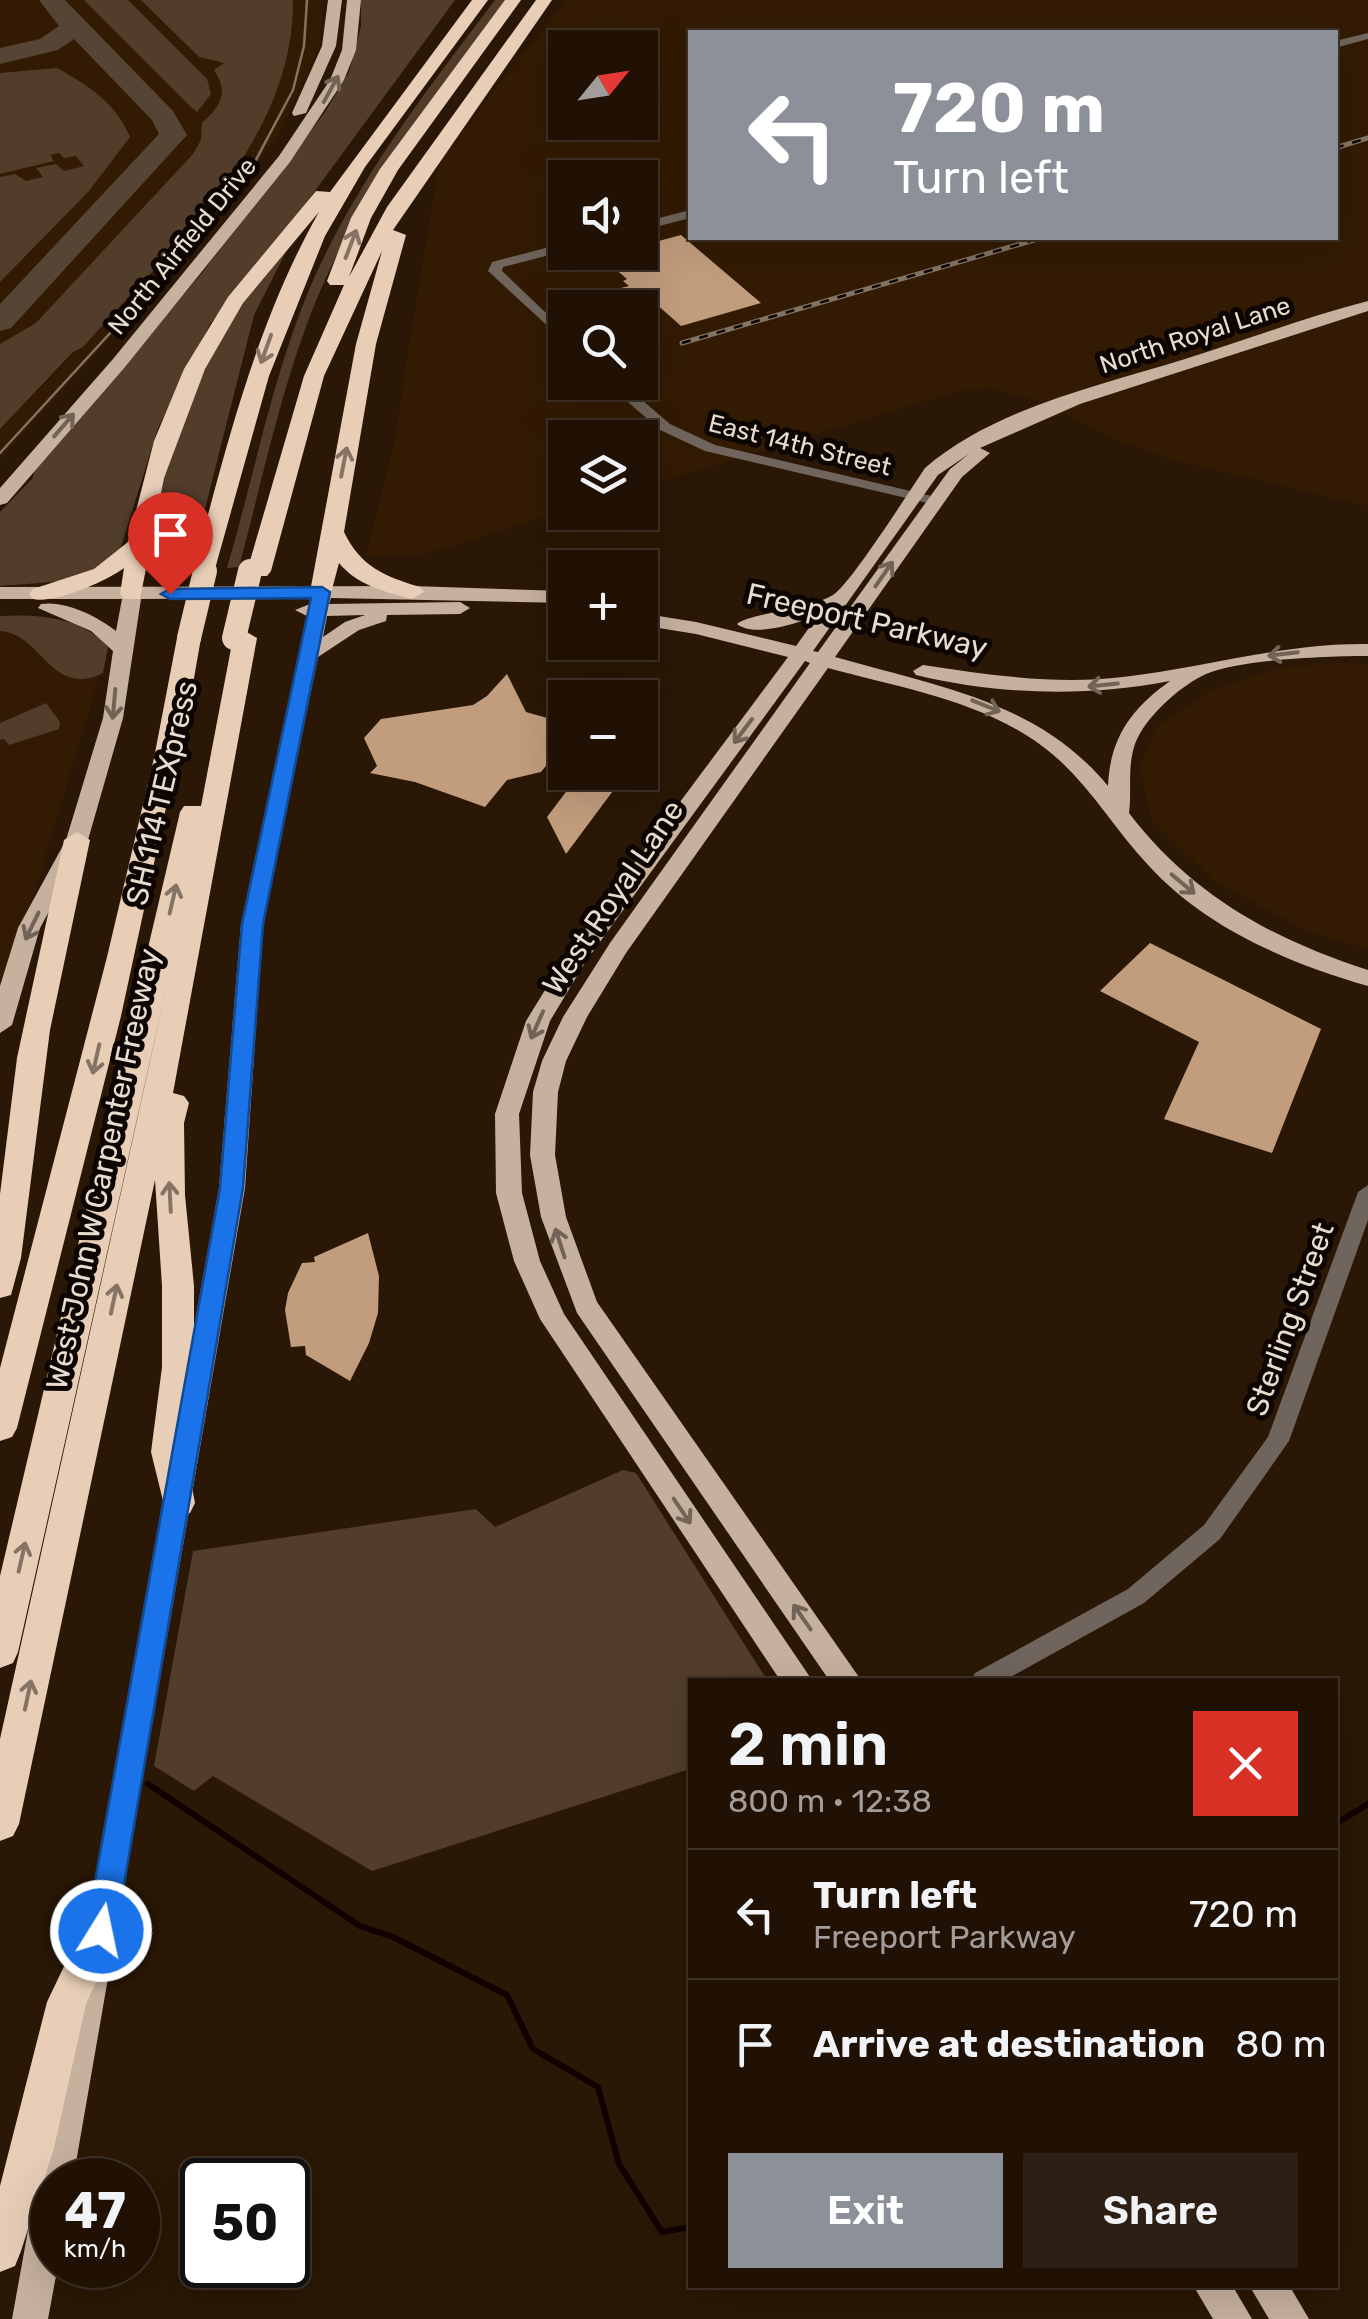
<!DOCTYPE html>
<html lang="en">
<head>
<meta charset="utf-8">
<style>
	body { margin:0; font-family:Rubik,sans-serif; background:#2d1f13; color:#f1f3f6; height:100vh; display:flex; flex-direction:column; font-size:38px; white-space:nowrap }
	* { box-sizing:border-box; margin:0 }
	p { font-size:32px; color:#a29d9a }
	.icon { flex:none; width:55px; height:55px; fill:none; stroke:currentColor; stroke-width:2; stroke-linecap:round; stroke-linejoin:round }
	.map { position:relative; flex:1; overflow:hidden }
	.details { position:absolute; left:688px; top:1678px; width:650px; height:610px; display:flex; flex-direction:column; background:#201104; border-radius:0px; box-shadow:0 10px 40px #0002,0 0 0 2px #3d3126 }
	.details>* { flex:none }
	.hud { position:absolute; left:688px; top:30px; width:650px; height:210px; border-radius:0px; box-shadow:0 10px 40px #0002,0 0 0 2px #3d3126; background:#8c9099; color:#fff; overflow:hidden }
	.needle { width:65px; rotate:60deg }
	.fabs { position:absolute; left:548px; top:30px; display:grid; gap:20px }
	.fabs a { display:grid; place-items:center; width:110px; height:110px; border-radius:0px; background:#201104; box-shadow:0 10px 40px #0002,0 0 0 2px #3d3126; font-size:50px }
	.speed { position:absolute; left:30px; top:2158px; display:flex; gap:20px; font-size:50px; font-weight:700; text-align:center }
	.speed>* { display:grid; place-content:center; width:130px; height:130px; border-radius:50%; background:#201104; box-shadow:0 10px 40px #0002,0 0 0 2px #3d3126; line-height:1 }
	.speed small { font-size:25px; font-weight:400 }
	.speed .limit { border:5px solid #111; border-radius:15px; background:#fff; color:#111 }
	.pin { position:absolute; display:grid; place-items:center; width:85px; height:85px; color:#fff; margin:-102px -42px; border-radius:50% 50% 50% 0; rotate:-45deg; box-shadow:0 0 10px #0007 }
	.pin .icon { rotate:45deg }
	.me { position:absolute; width:110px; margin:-55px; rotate:10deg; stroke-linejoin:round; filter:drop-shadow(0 0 8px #0008) }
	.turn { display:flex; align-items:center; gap:35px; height:210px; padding:0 40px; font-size:45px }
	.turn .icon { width:130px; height:130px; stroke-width:2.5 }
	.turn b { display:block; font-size:70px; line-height:85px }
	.round { display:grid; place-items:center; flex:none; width:105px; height:105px; border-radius:0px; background:#2d1f13 }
	.headline { display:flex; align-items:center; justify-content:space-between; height:170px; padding:0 40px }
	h1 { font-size:60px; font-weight:600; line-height:75px }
	.cta { display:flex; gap:20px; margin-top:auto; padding:20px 40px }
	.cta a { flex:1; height:115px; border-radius:0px; background:#8c9099; color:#fff; font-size:40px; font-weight:600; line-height:115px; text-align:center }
	.cta a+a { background:#2d1f13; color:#f1f3f6 }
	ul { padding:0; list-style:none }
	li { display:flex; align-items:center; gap:30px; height:130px; padding:0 40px; border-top:2px solid #3d3126 }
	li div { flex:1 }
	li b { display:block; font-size:38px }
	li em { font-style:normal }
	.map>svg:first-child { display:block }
	.built { fill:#331b03; fill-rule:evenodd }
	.green { fill:#523d2b }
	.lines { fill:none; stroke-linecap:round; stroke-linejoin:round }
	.stream { stroke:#120000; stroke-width:6 }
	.taxiway { fill:#564534; fill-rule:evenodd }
	.building { fill:#c29d7d }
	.minor { fill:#6f655c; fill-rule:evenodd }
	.major { fill:#c6b09e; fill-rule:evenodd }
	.highway { fill:#e8ceb7; fill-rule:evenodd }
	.tram { stroke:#837364; stroke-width:2.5 }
	.rail-casing { stroke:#837364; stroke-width:5 }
	.rail { stroke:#0c0501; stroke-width:2.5; stroke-dasharray:9; stroke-linecap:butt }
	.highway-bridge { stroke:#e8ceb7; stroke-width:24 }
	.oneway { stroke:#726357 }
	.oneway2 { stroke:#857465 }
	.route { fill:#1a73e8; stroke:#114b97; stroke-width:2.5 }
	.labels { text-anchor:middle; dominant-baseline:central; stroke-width:10; stroke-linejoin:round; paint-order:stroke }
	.far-street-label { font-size:25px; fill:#e8dbd0; stroke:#0c0501 }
	.street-label { font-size:30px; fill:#e8dbd0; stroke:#0c0501 }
</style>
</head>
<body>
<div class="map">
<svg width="1368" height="2319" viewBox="0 0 1368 2319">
	<rect width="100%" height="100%" fill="#2a1705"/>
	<g class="built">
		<polygon points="0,0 189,0 253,55 245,148 0,383"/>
		<polygon points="288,0 322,0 323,4 319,47 279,135 201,238 0,460 0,430 126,299 247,153 258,132"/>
		<path d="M 566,0 L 1368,0 L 1368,506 L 1173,460 L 1113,438 L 1042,402 L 991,389 L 958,391 L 640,488 L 640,438 L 565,438 L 565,511 L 425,554 L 366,556 L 393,447 L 439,161 ZM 690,32 L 1335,32 L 1335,238 L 690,238 ZM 565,48 L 640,48 L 640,122 L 565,122 ZM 565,178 L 640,178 L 640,252 L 565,252 ZM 565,308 L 640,308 L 640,382 L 565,382 Z"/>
		<polygon points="0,620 103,665 0,1006"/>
		<polygon points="1355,662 1368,664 1368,949 1307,931 1214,881 1151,819 1140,768 1156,727 1209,691 1280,667"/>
	</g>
	<g class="green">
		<polygon points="84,0 128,0 207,79 211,94 197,112 191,107"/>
		<path d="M 141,0 L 293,0 C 294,142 170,249 83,347 L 73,352 L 0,429 L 0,344 L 36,323 L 193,154 L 201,140 L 202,123 C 221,106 229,92 214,70 L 224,63 L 199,57 Z"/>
		<polygon points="361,0 455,0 287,229 210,324 158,428 120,550 97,569 66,581 0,586 0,512 32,479 36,467 202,273 325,112 349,72 361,26"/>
		<path d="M 495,0 L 510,0 C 447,86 377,171 331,267 C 286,361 266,467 239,567 L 227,568 C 257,466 276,357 322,261 C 367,167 432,83 495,0 Z"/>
		<path d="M 57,68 C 89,86 115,102 130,137 L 89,191 L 0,282 L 0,177 L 15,174 L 26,181 L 43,177 L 36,168 L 56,164 L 64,171 L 84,166 L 76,156 L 64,158 L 59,153 L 50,155 L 54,161 L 0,174 L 0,73 Z"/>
		<polygon points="288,248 254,315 190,568 142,568 163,462 223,326"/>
		<path d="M 0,616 C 39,614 81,617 108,647 L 103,673 C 51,699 42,633 0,631 Z"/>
		<polygon points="46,703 60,722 59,729 9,745 4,739 0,740 0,723"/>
		<polygon points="623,1470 636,1473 767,1680 690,1680 690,1769 372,1871 213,1776 194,1791 154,1766 193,1551 476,1509 495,1527"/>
	</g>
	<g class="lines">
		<g class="stream">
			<polyline points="148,1784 360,1926 393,1937 507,1995 533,2049 598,2087 619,2164 662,2232 690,2227"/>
			<polyline points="1335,1824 1368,1804"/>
		</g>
		<polygon class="taxiway" points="39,0 65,0 173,111 187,135 11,328 0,331 0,304 159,134 152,120 74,39 58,50 0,64 0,48 40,39 59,26"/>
	</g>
	<g class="building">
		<polygon points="681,235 761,303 681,326 654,302 634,300 621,288 629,286 623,281 627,279 601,257 640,252 640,246"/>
		<polygon points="507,674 526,712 565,723 565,753 558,751 541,772 507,780 485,807 415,782 370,773 377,766 364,738 381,719 473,705 487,696"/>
		<polygon points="581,772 627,772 566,854 547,817"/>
		<polygon points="1150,943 1321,1029 1272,1153 1164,1119 1199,1042 1100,991"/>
		<polygon points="368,1233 379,1276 378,1313 369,1343 350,1381 306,1355 305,1346 291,1347 285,1310 288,1293 302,1263 315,1262 314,1257"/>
	</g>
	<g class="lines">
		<g class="minor">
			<polygon points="1368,33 1368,39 1335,48 1335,41"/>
			<polygon points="690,210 690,218 640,231 640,223"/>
			<polygon points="565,243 565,251 503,267 502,271 565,331 565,342 488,271 492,262"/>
			<polygon points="605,382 621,382 670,424 715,445 936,497 943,501 936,505 705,451 660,430"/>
			<polygon points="1368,1185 1368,1220 1289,1441 1220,1539 1144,1603 1005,1680 971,1680 975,1673 1128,1589 1204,1525 1268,1437 1358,1192"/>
		</g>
		<g class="major">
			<polygon points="328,0 342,0 336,46 306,113 294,116 292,113 322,46"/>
			<polygon points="347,0 361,0 356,50 344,80 290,162 125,367 7,503 0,505 0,488 113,359 279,156 330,80 342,50"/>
			<path d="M 1368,301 L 1368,311 L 1080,404 L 980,448 L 990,453 L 962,477 L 835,657 C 936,686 1038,701 1108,786 C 1110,738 1131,709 1170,681 C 1087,697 998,695 916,675 L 913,671 L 923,665 C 989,675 1056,685 1123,677 C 1206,667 1284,643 1368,644 L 1368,656 C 1330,656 1240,659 1206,674 C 1180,686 1145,717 1135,744 C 1127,767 1132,790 1129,813 C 1191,894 1271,939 1368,970 L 1368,986 C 1288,963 1206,928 1149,866 C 1112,827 1086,778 1042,746 C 980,700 901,688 828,668 L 626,953 L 587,1017 L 566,1061 L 558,1092 L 555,1155 L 566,1217 L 597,1302 L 861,1680 L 829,1680 L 577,1313 L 541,1217 L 530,1155 L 533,1092 L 542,1061 L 563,1017 L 610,943 L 810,663 L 805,661 L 586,961 L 550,1021 L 519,1114 L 522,1193 L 540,1261 L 564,1314 L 812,1680 L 780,1680 L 540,1319 L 514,1261 L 496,1193 L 495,1114 L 526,1021 L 569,951 L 788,657 L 696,634 L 640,625 L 640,613 L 696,622 L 796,646 L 819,614 C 800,623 754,638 737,624 C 750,613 808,610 833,595 C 850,585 910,490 925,468 C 994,408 1099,386 1185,359 C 1246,340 1306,317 1368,301 ZM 969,454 L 950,469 L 818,652 L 813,651 L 938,475 Z"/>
			<path d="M 412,586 L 565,591 L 565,603 L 331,598 L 329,604 L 460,602 L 470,608 L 460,614 L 387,615 L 386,621 L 359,630 L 318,657 L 263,924 L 245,1188 L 73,2180 L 52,2180 L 52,2265 L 58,2265 L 48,2319 L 12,2319 L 34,2197 L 40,2184 L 219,1188 L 241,924 L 307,616 L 295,610 L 310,604 L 311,598 L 141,599 L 123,718 L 88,840 L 40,928 L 12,1025 L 0,1033 L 0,986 L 18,928 L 66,840 L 103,718 L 113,651 L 91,631 L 38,608 L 41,604 C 65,600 97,616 116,631 L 122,599 L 0,599 L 0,587 ZM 365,615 L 345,622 L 323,637 L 327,616 Z"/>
			<polygon points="1193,2285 1232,2285 1252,2319 1213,2319"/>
			<polygon points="1249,2285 1289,2285 1309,2319 1269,2319"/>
		</g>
		<g class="highway">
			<path d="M 472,0 L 488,0 L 365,167 L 325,236 L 269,376 L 213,576 L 197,576 L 193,571 C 226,448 256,323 319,212 L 243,303 L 205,369 L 164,478 L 140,599 L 124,599 L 120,594 L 124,568 C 107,581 54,604 33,599 L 29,594 L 33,589 L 94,569 L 128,542 L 154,441 L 184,369 L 228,297 L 316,191 L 330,192 Z"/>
			<path d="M 505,0 L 521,0 L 398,170 L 371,218 L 349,277 L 387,207 L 536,0 L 552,0 L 393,230 L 406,235 L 376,344 L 344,532 C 361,567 384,576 420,587 L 424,592 L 412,599 C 385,592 357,585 339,563 L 330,597 L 322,599 L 310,592 L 356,344 L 382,251 L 324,376 L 271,571 L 267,576 L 251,576 L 247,571 L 304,376 L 344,285 L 330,285 L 327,281 L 351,218 L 380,169 Z"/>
			<polygon points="189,631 201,638 194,678 121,1016 17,1428 12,1437 0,1441 0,1368 107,957 154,758 177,638"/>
			<polygon points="245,631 257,638 173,1093 184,1096 189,1103 184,1123 185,1195 194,1286 194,1367 185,1452 195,1503 190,1513 178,1517 166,1513 151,1452 162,1367 162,1286 155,1180 19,1824 13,1836 0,1841 0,1739 168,980 18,1652 13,1663 0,1668 0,1576 180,812 184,806 201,806 233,638"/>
			<polygon points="77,832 90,840 50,1030 21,1258 11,1295 0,1298 0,1194 17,1058 64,840"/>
			<polygon points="101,1912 115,1918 120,1931 86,2004 54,2148 21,2251 15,2266 0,2272 0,2186 47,2002 87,1918"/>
		</g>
		<polyline class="tram" points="0,453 191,245 250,171 293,90 304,46 307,0"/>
		<g class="rail-casing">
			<g id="rail">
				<polyline points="1335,148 1368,138"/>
				<polyline points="682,343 1041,238"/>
			</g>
		</g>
		<use href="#rail" class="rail"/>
		<g class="highway-bridge">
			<polyline points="189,638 205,571"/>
			<polyline points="234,638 250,571"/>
		</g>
	</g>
	<defs><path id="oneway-shaft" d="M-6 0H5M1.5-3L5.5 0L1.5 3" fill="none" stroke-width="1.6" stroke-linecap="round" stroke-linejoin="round" transform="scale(2.5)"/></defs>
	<g class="oneway">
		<use href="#oneway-shaft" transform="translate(331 89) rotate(-61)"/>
		<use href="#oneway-shaft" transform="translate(64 425) rotate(-49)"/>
		<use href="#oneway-shaft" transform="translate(884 574) rotate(-55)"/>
		<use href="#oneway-shaft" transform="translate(1283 654) rotate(173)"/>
		<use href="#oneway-shaft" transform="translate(1103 685) rotate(174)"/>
		<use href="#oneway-shaft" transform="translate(114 704) rotate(95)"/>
		<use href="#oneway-shaft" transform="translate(986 706) rotate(22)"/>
		<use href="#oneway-shaft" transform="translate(743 731) rotate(127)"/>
		<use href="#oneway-shaft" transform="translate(1183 884) rotate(40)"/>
		<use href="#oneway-shaft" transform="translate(32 926) rotate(116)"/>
		<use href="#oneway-shaft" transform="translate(537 1025) rotate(114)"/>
		<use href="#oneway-shaft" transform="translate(560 1243) rotate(-108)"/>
		<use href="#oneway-shaft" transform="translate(682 1511) rotate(56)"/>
		<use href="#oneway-shaft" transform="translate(802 1617) rotate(-125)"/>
	</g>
	<g class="oneway2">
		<use href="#oneway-shaft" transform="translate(351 244) rotate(-69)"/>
		<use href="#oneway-shaft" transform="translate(266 349) rotate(110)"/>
		<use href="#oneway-shaft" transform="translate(344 462) rotate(-79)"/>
		<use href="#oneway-shaft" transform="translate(173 899) rotate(-77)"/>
		<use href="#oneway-shaft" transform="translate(96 1059) rotate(103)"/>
		<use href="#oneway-shaft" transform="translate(170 1197) rotate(-93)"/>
		<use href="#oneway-shaft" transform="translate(114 1299) rotate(-78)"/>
		<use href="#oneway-shaft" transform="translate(22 1557) rotate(-77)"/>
		<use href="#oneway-shaft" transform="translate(28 1695) rotate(-78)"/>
	</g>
	<polygon class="route" points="322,587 330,592 263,924 243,1188 116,1931 111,1941 101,1945 90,1941 86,1931 220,1188 242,924 311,598 170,599 161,594 170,589"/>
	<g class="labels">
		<g class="far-street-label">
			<text transform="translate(182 246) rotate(-51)">North Airfield Drive</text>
			<text transform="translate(1195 335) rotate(-18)">North Royal Lane</text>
			<text transform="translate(800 445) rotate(14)">East 14th Street</text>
		</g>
		<g class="street-label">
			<text transform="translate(867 621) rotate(13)">Freeport Parkway</text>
			<text transform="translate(162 793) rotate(-77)">SH 114 TEXpress</text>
			<text transform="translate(613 897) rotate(-56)">West Royal Lane</text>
			<text transform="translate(103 1169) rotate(-78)">West John W Carpenter Freeway</text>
			<text transform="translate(1290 1319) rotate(-70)">Sterling Street</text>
		</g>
	</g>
</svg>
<div class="fabs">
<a><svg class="needle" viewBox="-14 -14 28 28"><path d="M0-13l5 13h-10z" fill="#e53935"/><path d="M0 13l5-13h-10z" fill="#a29d9a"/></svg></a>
<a><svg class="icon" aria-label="sound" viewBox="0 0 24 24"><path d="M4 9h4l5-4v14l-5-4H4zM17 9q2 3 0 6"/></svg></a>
<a><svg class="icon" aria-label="search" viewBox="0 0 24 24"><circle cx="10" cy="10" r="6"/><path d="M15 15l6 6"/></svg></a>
<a><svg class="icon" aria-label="layers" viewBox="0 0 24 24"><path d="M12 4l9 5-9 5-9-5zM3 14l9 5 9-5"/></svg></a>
<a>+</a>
<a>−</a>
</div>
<div class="speed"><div>47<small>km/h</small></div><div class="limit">50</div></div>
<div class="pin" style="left:170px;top:594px;background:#d93025"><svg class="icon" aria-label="arrive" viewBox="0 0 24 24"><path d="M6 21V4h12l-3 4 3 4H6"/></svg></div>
<svg class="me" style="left:101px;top:1931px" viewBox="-20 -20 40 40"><circle r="17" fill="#1a73e8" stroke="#fff" stroke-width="3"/><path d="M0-11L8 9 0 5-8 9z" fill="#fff"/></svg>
<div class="hud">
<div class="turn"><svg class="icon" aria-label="left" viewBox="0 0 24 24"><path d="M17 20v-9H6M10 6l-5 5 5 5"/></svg><div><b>720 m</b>Turn left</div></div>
</div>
<section class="details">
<div class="headline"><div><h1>2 min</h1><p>800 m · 12:38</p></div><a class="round" style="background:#d93025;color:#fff"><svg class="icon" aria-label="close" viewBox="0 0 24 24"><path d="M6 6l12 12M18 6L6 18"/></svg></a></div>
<ul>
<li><svg class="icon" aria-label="left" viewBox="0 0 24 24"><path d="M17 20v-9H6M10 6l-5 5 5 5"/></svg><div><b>Turn left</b><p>Freeport Parkway</p></div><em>720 m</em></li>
<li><svg class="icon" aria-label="arrive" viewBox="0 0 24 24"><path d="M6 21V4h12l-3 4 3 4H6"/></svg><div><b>Arrive at destination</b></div><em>80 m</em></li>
</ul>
<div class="cta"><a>Exit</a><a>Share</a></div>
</section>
</div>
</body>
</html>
